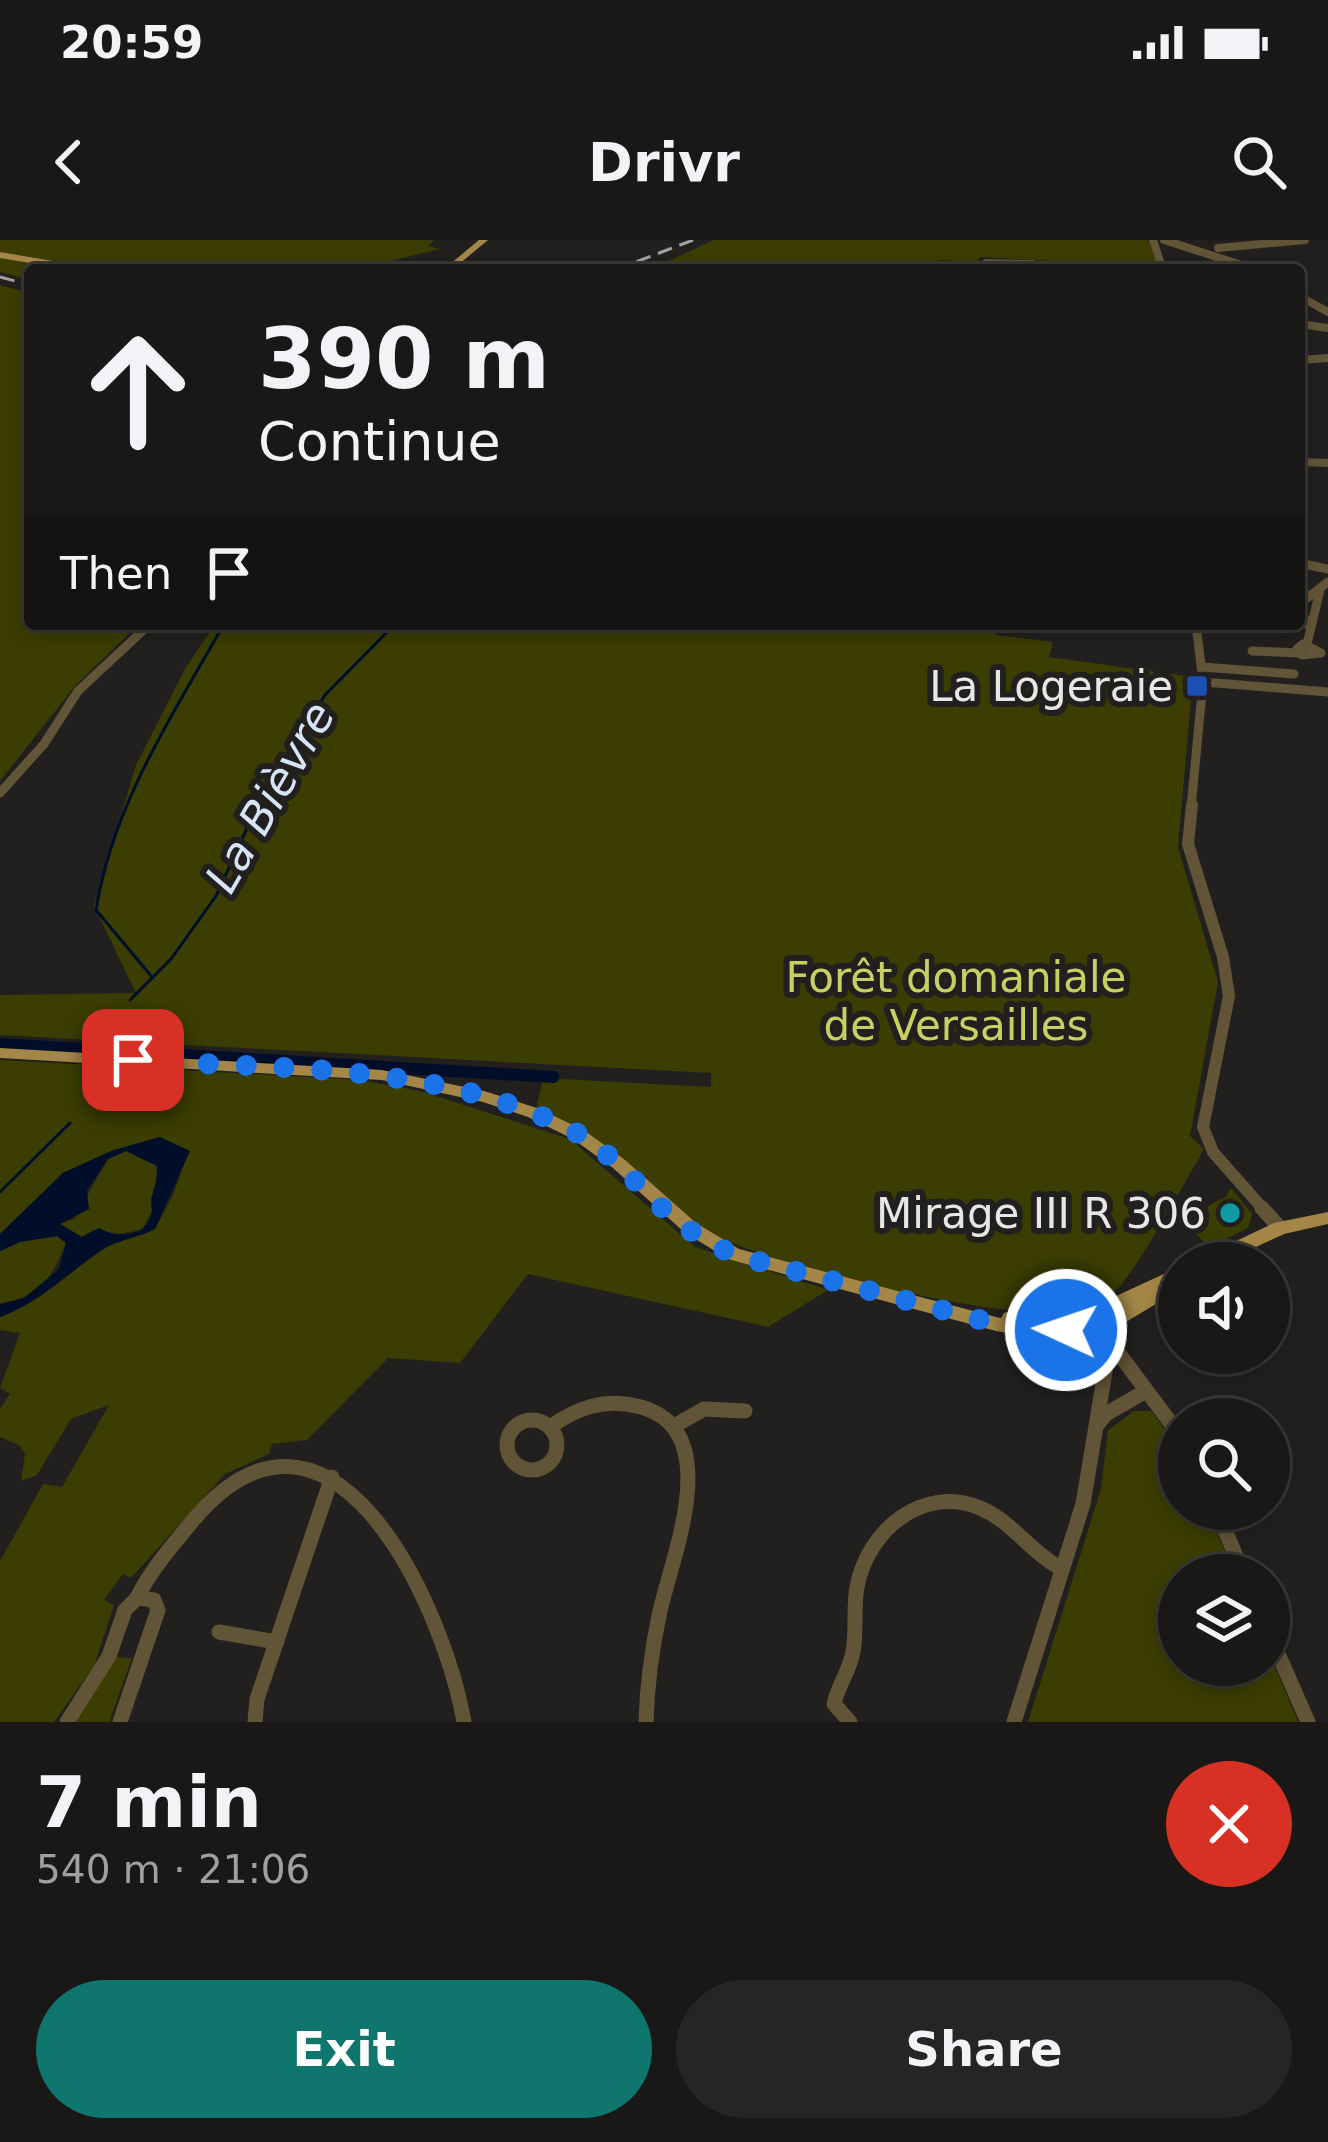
<!DOCTYPE html>
<html lang="en">
<head>
<meta charset="utf-8">
<style>
	body { margin:0; font-family:"DejaVu Sans",sans-serif; background:#262523; color:#f1f3f6; height:100vh; display:flex; flex-direction:column; font-size:45px; white-space:nowrap }
	* { box-sizing:border-box; margin:0 }
	p { font-size:39px; color:#9fa0a1 }
	.icon { flex:none; width:66px; height:66px; fill:none; stroke:currentColor; stroke-width:2; stroke-linecap:round; stroke-linejoin:round }
	.map { position:relative; height:1482px; overflow:hidden }
	.side { display:flex; flex-direction:column; background:#191816; flex:1 }
	.side>* { flex:none }
	.top-card { position:absolute; left:24px; top:24px; width:1281px; height:366px; border-radius:12px; box-shadow:0 6px 18px #0003,0 0 0 3px #373735; background:#191816; color:#f1f3f6; overflow:hidden }
	.controls { position:absolute; left:1158px; top:1002px; display:grid; gap:24px }
	.controls a { display:grid; place-items:center; width:132px; height:132px; border-radius:50%; background:#191816; box-shadow:0 6px 18px #0003,0 0 0 3px #373735; font-size:60px }
	.pin { position:absolute; display:grid; place-items:center; width:102px; height:102px; color:#fff; margin:-51px; border-radius:24px; box-shadow:0 6px 18px #0006 }
	.me { position:absolute; width:132px; margin:-66px; rotate:273deg; stroke-linejoin:round; filter:drop-shadow(0 0 9px #0008) }
	.turn { display:flex; align-items:center; gap:42px; height:252px; padding:0 36px; font-size:54px }
	.turn .icon { width:156px; height:156px; stroke-width:2.5 }
	.turn b { display:block; font-size:84px; line-height:102px }
	.then { display:flex; align-items:center; height:114px; padding:0 36px; background:#0003; gap:24px; font-size:45px }
	.round { display:grid; place-items:center; flex:none; width:126px; height:126px; border-radius:63px; background:#262523 }
	.summary { display:flex; align-items:center; justify-content:space-between; height:204px; padding:0 36px }
	h1 { font-size:72px; font-weight:800; line-height:90px }
	.cta { display:flex; gap:24px; margin-top:auto; padding:24px 36px }
	.cta a { flex:1; height:138px; border-radius:72px; background:#0f766e; color:#fff; font-size:48px; font-weight:800; line-height:138px; text-align:center }
	.cta a+a { background:#262523; color:#f1f3f6 }
	.status { display:flex; justify-content:space-between; align-items:center; height:84px; padding:0 60px; background:#191816; direction:ltr }
	.status svg { height:33px; fill:currentColor }
	header { display:flex; justify-content:space-between; align-items:center; height:156px; padding:0 36px; background:#191816; font-size:54px; font-weight:800 }
	.map>svg:first-child { display:block }
	.green { fill:#3b3d02 }
	.water { fill:#000e2a; fill-rule:evenodd }
	.lines { fill:none; stroke-linecap:round; stroke-linejoin:round }
	.stream { stroke:#000e2a; stroke-width:3 }
	.canal { stroke:#000e2a; stroke-width:12 }
	.minor-far3 { stroke:#625437; stroke-width:8 }
	.minor-far2 { stroke:#625437; stroke-width:9 }
	.minor-far1 { stroke:#625437; stroke-width:12 }
	.minor { stroke:#625437; stroke-width:15 }
	.major { fill:#a48748; fill-rule:evenodd }
	.rail { stroke:#a2a1a0; stroke-width:3; stroke-dasharray:15 8; stroke-linecap:butt }
	.route { stroke:#1a73e8; stroke-width:21; stroke-dasharray:0 37.8 }
	.transit-dot { fill:#1a4fb4; stroke:#21201e; stroke-width:4.5 }
	.culture-dot { fill:#0f9aa8; stroke:#21201e; stroke-width:4.5 }
	.labels { text-anchor:middle; dominant-baseline:central; stroke-width:12; stroke-linejoin:round; paint-order:stroke }
	.poi-label { font-size:42px; fill:#e8e7e6; stroke:#21201e; text-anchor:end }
	.park-label { font-size:42px; fill:#cacf61; stroke:#21201e }
	.water-label { font-size:45px; font-style:italic; fill:#d7e4f5; stroke:#21201e }
</style>
</head>
<body>
<div class="status"><b>20:59</b><svg viewBox="0 0 49 12"><path d="M0 12V9h3v3zM5 12V6h3v6zM10 12V3h3v9zM15 12V0h3v12zM26 1h20v11H26zM47 4h2v5h-2z"/></svg></div>
<header><svg class="icon" aria-label="back" viewBox="0 0 24 24"><path d="M15 5l-7 7 7 7"/></svg>Drivr<svg class="icon" aria-label="search" viewBox="0 0 24 24"><circle cx="10" cy="10" r="6"/><path d="M15 15l6 6"/></svg></header>
<div class="map">
<svg width="1328" height="1482" viewBox="0 0 1328 1482">
	<rect width="100%" height="100%" fill="#21201e"/>
	<g class="green">
		<polygon points="0,0 434,0 428,6 440,9 394,20 377,30 30,30 30,40 0,32"/>
		<polygon points="713,0 1148,0 1156,19 1154,27 980,17 978,22 939,20 929,30 650,30"/>
		<polygon points="0,45 30,53 30,384 139,384 75,446 0,541"/>
		<path d="M 215,384 L 999,384 L 995,395 L 1053,402 L 1049,417 L 1193,437 L 1178,607 L 1218,742 L 1190,896 L 1204,909 C 1189,935 1131,1043 1111,1054 C 1085,1070 1053,1072 1023,1071 C 957,1068 759,1023 705,990 C 638,948 618,897 536,869 L 543,838 L 711,847 L 711,833 L 0,795 L 0,755 L 136,753 L 94,666 L 136,525 L 185,429 Z"/>
		<path d="M 0,820 L 360,840 L 420,851 L 570,899 L 695,1007 L 828,1050 L 768,1087 L 528,1034 L 460,1123 L 388,1118 L 307,1200 L 272,1204 L 269,1214 L 225,1234 L 131,1338 L 123,1334 L 104,1360 L 114,1365 L 94,1426 L 54,1482 L 0,1482 L 0,1321 L 43,1244 L 62,1247 L 109,1165 L 71,1179 L 37,1235 L 21,1241 L 25,1214 L 19,1205 L 0,1197 L 0,1169 L 10,1154 L 0,1148 L 20,1093 L 0,1090 L 0,1077 C 39,1063 68,1033 102,1010 C 118,999 138,998 155,989 L 174,953 L 186,917 L 159,897 L 111,911 L 63,933 L 0,994 Z"/>
		<polygon points="126,911 157,926 152,971 142,990 111,995 93,990 82,997 59,984 74,979 108,919"/>
		<polygon points="1231,948 1252,974 1248,988 1209,1008 1196,994 1209,965 1226,957"/>
		<path d="M 57,996 L 66,1003 C 52,1037 41,1057 0,1064 L 0,1011 L 20,1002 Z"/>
		<path d="M 1134,1171 L 1151,1171 C 1181,1207 1179,1224 1179,1269 L 1207,1269 L 1235,1335 L 1179,1335 L 1179,1425 L 1269,1425 L 1269,1413 L 1298,1482 L 1028,1482 L 1101,1249 L 1108,1190 Z"/>
		<polygon points="115,1417 132,1418 109,1482 73,1482"/>
	</g>
	<path class="water" d="M 160,897 L 190,911 L 155,989 C 138,998 119,999 102,1010 C 68,1033 39,1063 0,1077 L 0,1064 L 24,1058 L 59,1029 L 66,1003 L 57,996 L 20,1002 L 0,1011 L 0,994 L 63,933 L 111,911 ZM 126,911 L 157,926 C 159,940 155,943 152,956 C 150,962 153,969 151,976 C 144,998 116,998 99,988 L 82,997 L 60,984 L 89,969 L 87,950 L 108,919 Z"/>
	<g class="lines">
		<g class="stream">
			<path d="M 152,737 L 96,670 C 113,564 172,476 224,384"/>
			<polyline points="130,760 171,719 216,656 263,553 325,455 395,384"/>
			<polyline points="0,952 70,883"/>
		</g>
		<polyline class="canal" points="0,804 553,837"/>
		<g class="minor-far3">
			<polyline points="1153,0 1160,21 1155,30"/>
			<polyline points="1164,0 1257,30"/>
			<polyline points="1218,8 1305,0"/>
			<polyline points="989,30 986,23 1033,24 1039,30"/>
			<polyline points="1068,30 1080,25 1107,30"/>
			<polyline points="1299,56 1328,72"/>
			<polyline points="1299,84 1328,88"/>
			<polyline points="1299,120 1328,118"/>
			<polyline points="1299,222 1328,223"/>
		</g>
		<g class="minor-far2">
			<polyline points="1299,323 1328,329"/>
			<polyline points="1308,385 1301,370 1303,361 1328,342"/>
			<polygon points="1303,404 1321,413 1302,415 1297,409"/>
			<polyline points="1307,404 1320,350"/>
			<polyline points="1252,411 1300,413"/>
			<polyline points="1202,427 1294,434"/>
			<polyline points="1203,442 1328,452"/>
			<polyline points="0,553 44,504 78,451 150,384"/>
			<polyline points="1191,568 1203,442 1196,384"/>
		</g>
		<polyline class="minor-far1" points="1192,565 1188,604 1223,717 1229,756 1203,887 1213,912 1265,971"/>
		<g class="minor">
			<polyline points="1262,968 1280,988"/>
			<polyline points="1108,1099 1179,1194"/>
			<circle cx="532" cy="1205" r="25"/>
			<polyline points="1097,1185 1106,1174 1146,1151"/>
			<polyline points="674,1186 704,1169 745,1171"/>
			<path d="M 550,1187 C 577,1168 604,1158 637,1166 C 727,1187 673,1313 660,1371 C 652,1408 647,1445 646,1482"/>
			<polyline points="1216,1269 1244,1335"/>
			<path d="M 137,1358 C 150,1331 171,1307 190,1284 C 328,1115 442,1360 464,1482"/>
			<polyline points="219,1392 277,1402"/>
			<polyline points="1269,1393 1308,1482"/>
			<polyline points="67,1482 109,1416 125,1370 137,1358 154,1360 158,1370 120,1482"/>
			<polyline points="255,1482 257,1459 332,1237"/>
			<path d="M 850,1482 L 834,1464 C 838,1445 850,1430 853,1412 C 857,1390 853,1368 857,1347 C 867,1291 923,1244 980,1268 C 1012,1281 1031,1313 1062,1329"/>
			<polyline points="1014,1482 1083,1264 1107,1120"/>
		</g>
		<g class="major">
			<polygon points="479,0 488,0 452,30 443,30"/>
			<polygon points="0,12 88,27 92,30 73,30 0,18"/>
			<path d="M 0,808 L 382,830 L 484,851 L 540,869 L 585,891 L 625,920 L 696,983 L 739,1009 L 996,1077 L 1001,1078 L 1004,1073 L 1010,1071 L 1063,1075 L 1077,1068 L 1090,1068 L 1179,1027 L 1179,1050 L 1116,1088 L 1118,1096 L 1107,1111 L 1090,1115 L 1063,1102 L 996,1091 L 728,1019 L 684,992 L 613,928 L 573,899 L 528,877 L 483,862 L 382,840 L 0,818 ZM 1081,1081 C 1091,1081 1097,1085 1100,1095 L 1095,1100 L 1092,1100 L 1069,1088 Z"/>
			<polygon points="1328,972 1328,984 1284,994 1222,1023 1197,1023 1200,1018 1274,983"/>
		</g>
		<g class="rail">
			<polyline points="615,30 693,0"/>
			<polyline points="0,37 30,45"/>
		</g>
	</g>
	<g class="lines">
		<path class="route" d="M 133,820 C 276,829 445,823 575,892 C 612,912 640,949 672,977 C 691,993 712,1004 734,1015 L 996,1084 L 1067,1095 L 1066,1090"/>
	</g>
	<rect class="transit-dot" x="1185" y="434" width="24" height="24" rx="6"/>
	<circle class="culture-dot" cx="1230" cy="973" r="12"/>
	<g class="labels">
		<g class="poi-label">
			<text x="1173" y="446">La Logeraie</text>
			<text x="1206" y="973">Mirage III R 306</text>
		</g>
		<g class="park-label">
			<text x="956" y="737">Forêt domaniale<tspan x="956" dy="48">de Versailles</tspan></text>
		</g>
		<g class="water-label">
			<text transform="translate(270 557) rotate(-60)">La Bièvre</text>
		</g>
	</g>
</svg>
<div class="controls">
<a><svg class="icon" aria-label="sound" viewBox="0 0 24 24"><path d="M4 9h4l5-4v14l-5-4H4zM17 9q2 3 0 6"/></svg></a>
<a><svg class="icon" aria-label="search" viewBox="0 0 24 24"><circle cx="10" cy="10" r="6"/><path d="M15 15l6 6"/></svg></a>
<a><svg class="icon" aria-label="layers" viewBox="0 0 24 24"><path d="M12 4l9 5-9 5-9-5zM3 14l9 5 9-5"/></svg></a>
</div>
<div class="pin" style="left:133px;top:820px;background:#d93025"><svg class="icon" aria-label="arrive" viewBox="0 0 24 24"><path d="M6 21V4h12l-3 4 3 4H6"/></svg></div>
<svg class="me" style="left:1066px;top:1090px" viewBox="-20 -20 40 40"><circle r="17" fill="#1a73e8" stroke="#fff" stroke-width="3"/><path d="M0-11L8 9 0 5-8 9z" fill="#fff"/></svg>
<div class="top-card">
<div class="turn"><svg class="icon" aria-label="ahead" viewBox="0 0 24 24"><path d="M12 20V5M6 11l6-6 6 6"/></svg><div><b>390 m</b>Continue</div></div>
<div class="then">Then<svg class="icon" aria-label="arrive" viewBox="0 0 24 24"><path d="M6 21V4h12l-3 4 3 4H6"/></svg></div>
</div>
</div>
<section class="side">
<div class="summary"><div><h1>7 min</h1><p>540 m · 21:06</p></div><a class="round" style="background:#d93025;color:#fff"><svg class="icon" aria-label="close" viewBox="0 0 24 24"><path d="M6 6l12 12M18 6L6 18"/></svg></a></div>
<div class="cta"><a>Exit</a><a>Share</a></div>
</section>
</body>
</html>
